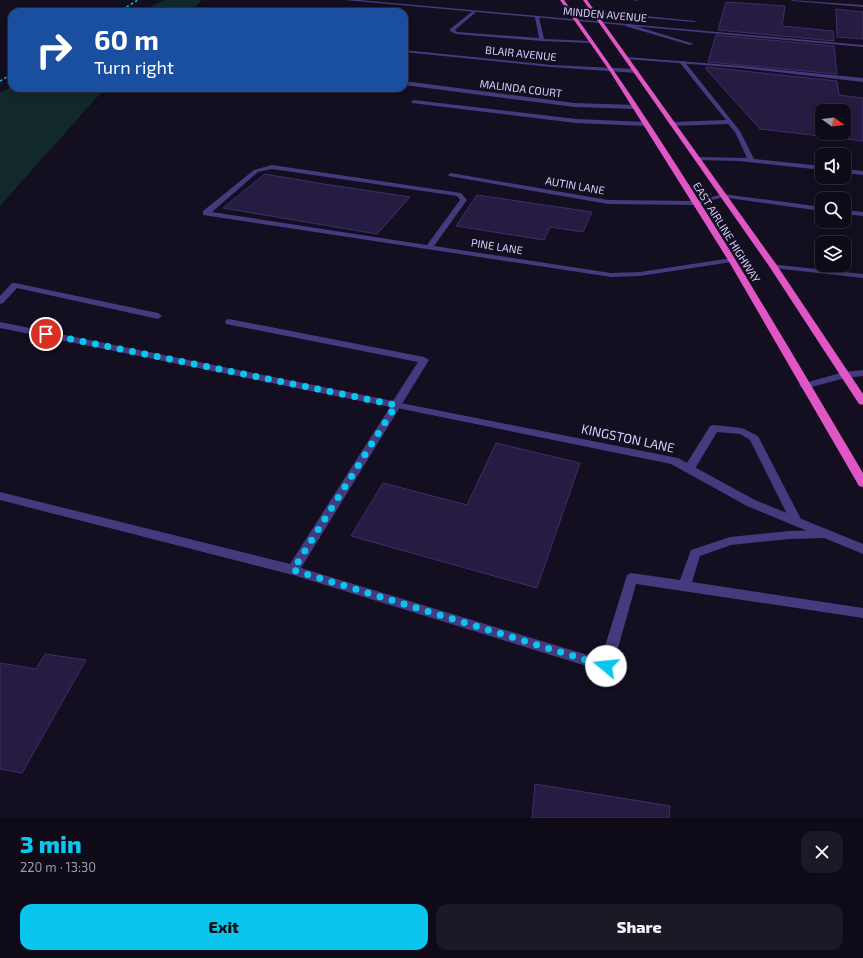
<!DOCTYPE html>
<html lang="en">
<head>
<meta charset="utf-8">
<style>
	body { margin:0; font-family:"Exo 2",sans-serif; background:#1c1825; color:#f1f3f6; height:100vh; display:flex; flex-direction:column; font-size:15px; white-space:nowrap }
	* { box-sizing:border-box; margin:0 }
	p { font-size:13px; color:#9b9aa2 }
	.icon { flex:none; width:22px; height:22px; fill:none; stroke:currentColor; stroke-width:2; stroke-linecap:round; stroke-linejoin:round }
	.map { position:relative; height:818px; overflow:hidden }
	.drawer { display:flex; flex-direction:column; background:#0e0a18; flex:1 }
	.drawer>* { flex:none }
	.hud { position:absolute; left:8px; top:8px; width:400px; height:84px; border-radius:12px; box-shadow:0 2px 10px #0003,0 0 0 1px #2e2b37; background:#1a4fa0; color:#fff; overflow:hidden }
	.needle { width:26px; rotate:105deg }
	.buttons { position:absolute; left:815px; top:104px; display:grid; gap:8px }
	.buttons a { display:grid; place-items:center; width:36px; height:36px; border-radius:8px; background:#0e0a18; box-shadow:0 2px 10px #0003,0 0 0 1px #2e2b37; font-size:20px }
	.pin { position:absolute; display:grid; place-items:center; width:34px; height:34px; color:#fff; margin:-17px; border:2px solid #fff; border-radius:50%; box-shadow:0 1px 4px #0007 }
	.me { position:absolute; width:44px; margin:-22px; rotate:287deg; stroke-linejoin:round; filter:drop-shadow(0 0 3px #0008) }
	.turn { display:flex; align-items:center; gap:14px; height:84px; padding:0 20px; font-size:18px }
	.turn .icon { width:52px; height:52px; stroke-width:2.5 }
	.turn b { display:block; font-size:28px; line-height:34px }
	.round { display:grid; place-items:center; flex:none; width:42px; height:42px; border-radius:12px; background:#1c1825 }
	.overview { display:flex; align-items:center; justify-content:space-between; height:68px; padding:0 20px }
	h1 { font-size:24px; font-weight:800; line-height:30px; color:#0ac5ee }
	.cta { display:flex; gap:8px; margin-top:auto; padding:8px 20px }
	.cta a { flex:1; height:46px; border-radius:12px; background:#0ac5ee; color:#111; font-size:16px; font-weight:800; line-height:46px; text-align:center }
	.cta a+a { background:#1c1825; color:#f1f3f6 }
	.map>svg:first-child { display:block }
	.green { fill:#11292a }
	.building { fill:#261b41; stroke:#3f2e6c; fill-rule:evenodd }
	.lines { fill:none; stroke-linecap:round; stroke-linejoin:round }
	.service { fill:#433b7d; fill-rule:evenodd }
	.minor { fill:#433b7d; fill-rule:evenodd }
	.trunk { fill:#e156c5; fill-rule:evenodd }
	.rail { stroke:#0ac5ee; stroke-width:1.5; stroke-dasharray:2.5 2.5; stroke-linecap:butt }
	.route { stroke:#0ac5ee; stroke-width:7; stroke-dasharray:0 12.6 }
	.labels { text-anchor:middle; dominant-baseline:central; stroke-width:4; stroke-linejoin:round; paint-order:stroke }
	.far-street-label { font-size:11px; fill:#d8cffd; stroke:#130e20 }
	.street-label { font-size:13px; fill:#d8cffd; stroke:#130e20 }
</style>
</head>
<body>
<div class="map">
<svg width="863" height="818" viewBox="0 0 863 818">
	<rect width="100%" height="100%" fill="#130e20"/>
	<g class="green">
		<polygon points="164,0 202,0 189,12 141,12"/>
		<polygon points="12,86 12,88 105,88 0,206 0,93"/>
	</g>
	<g class="building">
		<polygon points="726,2 785,6 782,26 833,31 834,41 718,30"/>
		<polygon points="836,9 863,12 863,39 837,37"/>
		<polygon points="716,35 834,46 837,74 708,62"/>
		<path d="M 706,67 L 837,81 L 839,95 L 863,98 L 863,141 L 760,129 L 706,69 ZM 822,111 L 844,111 L 844,133 L 822,133 Z"/>
		<polygon points="265,174 324,184 410,197 377,234 223,208"/>
		<polygon points="477,195 592,212 583,232 550,227 544,240 456,226"/>
		<polygon points="496,443 580,463 537,588 351,536 383,483 467,505"/>
		<polygon points="45,654 86,660 22,773 0,769 0,663 36,669"/>
		<polygon points="535,784 670,806 669,818 532,818"/>
	</g>
	<g class="lines">
		<g class="service">
			<polygon points="633,0 638,0 636,1"/>
			<polygon points="473,11 476,12 455,30 457,32 539,38 535,17 537,16 539,17 544,39 591,41 593,42 591,43 542,41 456,34 450,31 450,29"/>
			<polygon points="595,13 615,13 696,21 694,22 615,15 594,15"/>
			<polygon points="625,24 629,24 694,44 690,45 625,26"/>
			<polygon points="680,61 684,61 740,131 754,159 822,166 822,170 739,161 695,160 694,159 697,157 747,158 735,132 728,124 672,126 669,124 672,122 726,120 680,63"/>
			<polygon points="414,100 576,119 646,122 649,124 646,126 576,123 412,103 411,102"/>
			<path d="M 272,165 L 461,193 L 467,200 L 434,246 L 611,273 L 640,272 L 732,258 L 736,260 L 732,262 L 640,276 L 611,277 L 203,215 L 203,211 L 254,170 ZM 272,169 L 457,196 L 460,200 L 427,245 L 212,212 L 258,172 Z"/>
			<polygon points="844,169 863,171 863,175 844,173"/>
			<polygon points="723,194 822,207 822,211 721,197 721,195"/>
			<polygon points="844,210 863,212 863,216 844,214"/>
			<polygon points="770,264 863,274 863,278 773,268 769,266"/>
			<polygon points="12,283 15,283 158,313 162,316 158,319 17,288 3,303 0,304 0,296"/>
			<polygon points="229,319 424,357 429,360 301,568 601,659 627,575 631,573 680,580 691,550 730,537 789,531 826,530 830,531 832,534 830,537 826,538 789,539 731,545 700,556 692,582 863,608 863,618 636,584 613,666 611,670 606,672 293,575 0,500 0,492 290,564 390,407 0,328 0,322 393,401 418,362 226,324 225,322 226,320"/>
			<polygon points="863,370 863,376 845,378 804,389 799,386 801,384 844,372"/>
			<polygon points="714,425 742,428 758,436 802,521 800,524 796,525 792,524 750,440 740,434 717,432 693,472 685,472 684,469 685,466 710,426"/>
		</g>
		<g class="minor">
			<polygon points="344,0 360,0 863,45 863,47"/>
			<polygon points="791,0 863,5 863,7 793,1"/>
			<polygon points="404,50 551,65 636,69 639,71 636,73 551,67 404,52"/>
			<polygon points="627,57 742,66 863,78 863,82 742,68 625,59"/>
			<polygon points="404,81 575,103 635,105 638,107 635,109 575,107 404,85"/>
			<polygon points="451,173 608,200 696,201 723,194 726,196 696,205 608,204 449,176 448,175"/>
			<polygon points="396,402 678,458 755,500 863,544 863,554 747,506 671,464 392,407 391,405"/>
		</g>
		<g class="trunk">
			<path d="M 560,0 L 564,0 C 674,151 768,313 863,473 L 863,487 L 859,486 L 728,260 L 609,70 Z"/>
			<polygon points="583,0 587,0 776,264 863,394 863,405 859,404 769,266"/>
		</g>
		<g class="rail">
			<polyline points="118,12 138,0"/>
			<polyline points="0,81 12,74"/>
		</g>
	</g>
	<g class="lines">
		<polyline class="route" points="46,334 396,405 293,570 606,666"/>
	</g>
	<g class="labels">
		<g class="far-street-label">
			<text transform="translate(605 14) rotate(5)">MINDEN AVENUE</text>
			<text transform="translate(521 53) rotate(6)">BLAIR AVENUE</text>
			<text transform="translate(521 88) rotate(7)">MALINDA COURT</text>
			<text transform="translate(575 185) rotate(10)">AUTIN LANE</text>
			<text transform="translate(727 232) rotate(58)">EAST AIRLINE HIGHWAY</text>
			<text transform="translate(497 246) rotate(9)">PINE LANE</text>
		</g>
		<g class="street-label">
			<text transform="translate(628 438) rotate(12)">KINGSTON LANE</text>
		</g>
	</g>
</svg>
<div class="buttons">
<a><svg class="needle" viewBox="-14 -14 28 28"><path d="M0-13l5 13h-10z" fill="#e53935"/><path d="M0 13l5-13h-10z" fill="#9b9aa2"/></svg></a>
<a><svg class="icon" aria-label="sound" viewBox="0 0 24 24"><path d="M4 9h4l5-4v14l-5-4H4zM17 9q2 3 0 6"/></svg></a>
<a><svg class="icon" aria-label="search" viewBox="0 0 24 24"><circle cx="10" cy="10" r="6"/><path d="M15 15l6 6"/></svg></a>
<a><svg class="icon" aria-label="layers" viewBox="0 0 24 24"><path d="M12 4l9 5-9 5-9-5zM3 14l9 5 9-5"/></svg></a>
</div>
<div class="pin" style="left:46px;top:334px;background:#d93025"><svg class="icon" aria-label="arrive" viewBox="0 0 24 24"><path d="M6 21V4h12l-3 4 3 4H6"/></svg></div>
<svg class="me" style="left:606px;top:666px" viewBox="-20 -20 40 40"><circle r="19" fill="#fff"/><path d="M0-13L10 11 0 6-10 11z" fill="#0ac5ee"/></svg>
<div class="hud">
<div class="turn"><svg class="icon" aria-label="right" viewBox="0 0 24 24"><path d="M7 20v-9h11M14 6l5 5-5 5"/></svg><div><b>60 m</b>Turn right</div></div>
</div>
</div>
<section class="drawer">
<div class="overview"><div><h1>3 min</h1><p>220 m · 13:30</p></div><a class="round"><svg class="icon" aria-label="close" viewBox="0 0 24 24"><path d="M6 6l12 12M18 6L6 18"/></svg></a></div>
<div class="cta"><a>Exit</a><a>Share</a></div>
</section>
</body>
</html>
